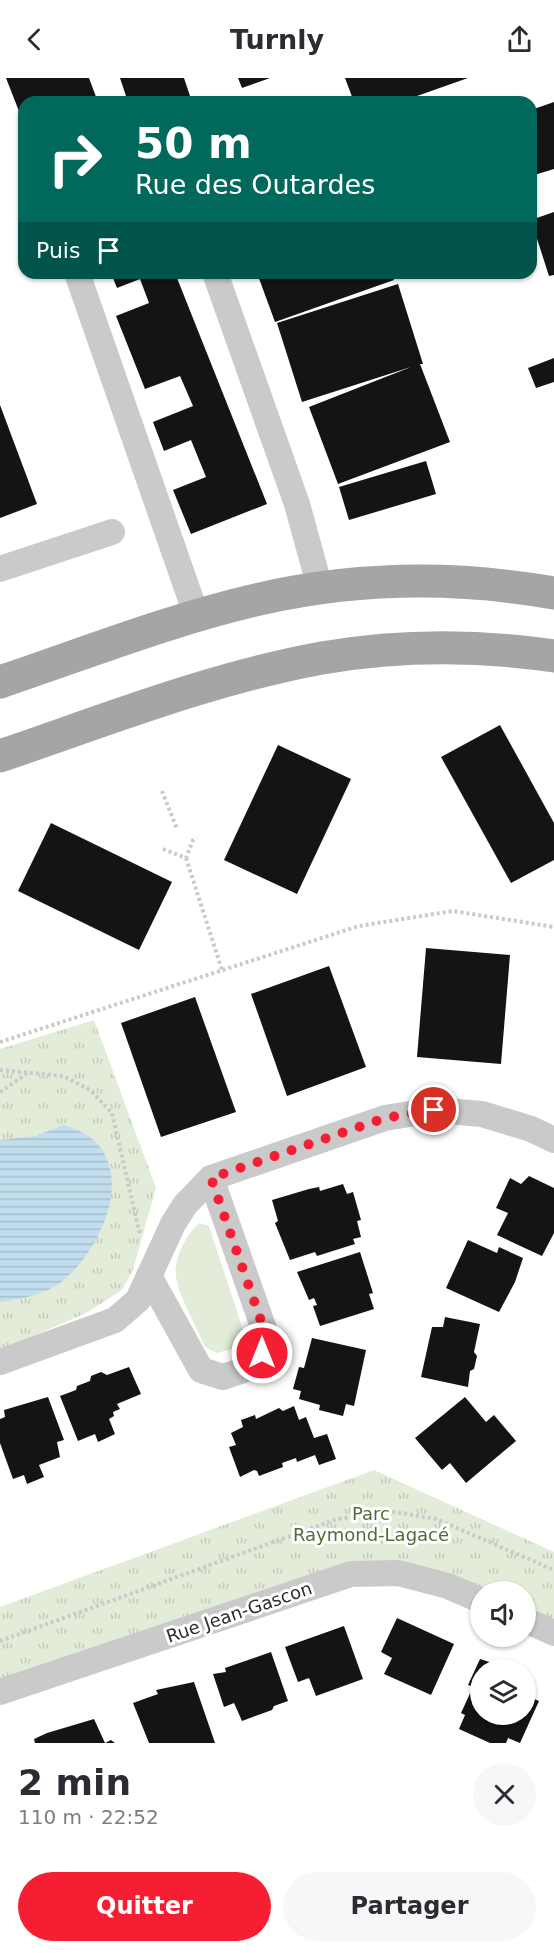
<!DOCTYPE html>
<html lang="fr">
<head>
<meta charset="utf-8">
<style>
	body { margin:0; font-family:"DejaVu Sans",sans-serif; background:#f7f7f7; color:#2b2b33; height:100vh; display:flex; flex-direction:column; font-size:22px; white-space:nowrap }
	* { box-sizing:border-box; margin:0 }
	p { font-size:20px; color:#7c7c81 }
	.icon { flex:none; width:33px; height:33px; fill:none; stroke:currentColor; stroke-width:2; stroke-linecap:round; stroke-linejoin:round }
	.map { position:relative; height:1665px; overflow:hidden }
	.panel { display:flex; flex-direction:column; background:#fff; flex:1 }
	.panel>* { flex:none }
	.hud { position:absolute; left:18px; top:18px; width:519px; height:183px; border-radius:18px; box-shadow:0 2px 4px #0004; background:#00695c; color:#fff; overflow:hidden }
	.tools { position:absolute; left:470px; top:1503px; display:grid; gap:12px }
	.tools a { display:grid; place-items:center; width:66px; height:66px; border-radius:50%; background:#fff; box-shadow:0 2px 4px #0004; font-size:30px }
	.pin { position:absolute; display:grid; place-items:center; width:51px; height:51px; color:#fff; margin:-26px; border:3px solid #fff; border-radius:50%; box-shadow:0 2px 6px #0007 }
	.me { position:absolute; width:66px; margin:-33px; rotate:0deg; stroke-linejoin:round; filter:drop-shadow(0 0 4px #0008) }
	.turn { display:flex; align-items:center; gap:21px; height:126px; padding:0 18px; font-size:27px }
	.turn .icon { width:78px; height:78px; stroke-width:2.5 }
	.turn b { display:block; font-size:42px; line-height:51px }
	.then { display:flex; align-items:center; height:57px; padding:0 18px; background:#0003; gap:12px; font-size:22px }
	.round { display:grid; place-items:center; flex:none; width:63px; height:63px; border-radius:32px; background:#f7f7f7 }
	.overview { display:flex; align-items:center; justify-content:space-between; height:102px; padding:0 18px }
	h1 { font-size:36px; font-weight:800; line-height:45px }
	.cta { display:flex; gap:12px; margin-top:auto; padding:12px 18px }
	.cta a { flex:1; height:69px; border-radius:36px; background:#f51e32; color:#fff; font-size:24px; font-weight:800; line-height:69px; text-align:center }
	.cta a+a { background:#f7f7f7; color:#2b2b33 }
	header { display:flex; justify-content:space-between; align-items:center; height:78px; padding:0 18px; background:#fff; font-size:27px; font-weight:800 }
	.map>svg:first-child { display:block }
	.green { fill:#e3ecd8 }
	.park { fill:url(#park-tufts) }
	.water { fill:url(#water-rules) }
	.building { fill:#141414 }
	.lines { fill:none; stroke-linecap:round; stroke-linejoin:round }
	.path { stroke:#cacaca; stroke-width:4; stroke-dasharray:3 3; stroke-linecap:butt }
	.minor { stroke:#cacaca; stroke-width:26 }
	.major { stroke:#a5a5a5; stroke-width:33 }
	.route { stroke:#f51e32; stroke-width:10; stroke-dasharray:0 18 }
	.labels { text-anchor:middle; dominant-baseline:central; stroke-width:6; stroke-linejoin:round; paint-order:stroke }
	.park-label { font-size:18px; fill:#516c36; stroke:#fff }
	.street-label { font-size:18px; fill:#2d2d2d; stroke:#fff }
</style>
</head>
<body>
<header><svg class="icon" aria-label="back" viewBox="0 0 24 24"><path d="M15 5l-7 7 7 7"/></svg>Turnly<svg class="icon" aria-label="share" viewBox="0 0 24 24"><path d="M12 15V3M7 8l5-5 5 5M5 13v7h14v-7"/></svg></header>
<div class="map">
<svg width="554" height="1665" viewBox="0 0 554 1665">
	<defs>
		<pattern id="park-tufts" width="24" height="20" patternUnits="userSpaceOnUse" patternTransform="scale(1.5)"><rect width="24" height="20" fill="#e3ecd8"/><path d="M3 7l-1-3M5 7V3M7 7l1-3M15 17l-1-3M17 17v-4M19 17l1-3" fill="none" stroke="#c3cbba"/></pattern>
		<pattern id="water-rules" width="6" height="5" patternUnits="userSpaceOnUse" patternTransform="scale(1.5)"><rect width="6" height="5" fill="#c2deee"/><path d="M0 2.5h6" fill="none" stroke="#a7bfcc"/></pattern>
	</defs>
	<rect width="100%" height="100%" fill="#fff"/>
	<path class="green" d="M 199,1145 L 209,1148 L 243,1252 L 235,1270 L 217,1275 L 205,1269 C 198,1252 178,1216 176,1199 C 173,1181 186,1157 199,1145 Z"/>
	<g class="park">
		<polygon points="94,942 156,1110 133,1192 122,1212 88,1234 0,1273 0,971"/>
		<polygon points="374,1392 554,1474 554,1555 525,1542 525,1514 480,1514 398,1495 0,1614 0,1529"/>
	</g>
	<path class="water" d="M 63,1047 C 143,1067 111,1161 65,1201 C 47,1217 23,1220 0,1224 L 0,1062 L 36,1058 Z"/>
	<g class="building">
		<polygon points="6,0 89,0 98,24 24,24 24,46"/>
		<polygon points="120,0 184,0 192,24 128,24"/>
		<polygon points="238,0 270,0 242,10"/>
		<polygon points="345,0 468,0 400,24 354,24"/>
		<polygon points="554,24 554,91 531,98 531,32"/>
		<polygon points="554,134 554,197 549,198 531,142"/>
		<polygon points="111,195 175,195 267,426 191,456 173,412 206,399 191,362 164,373 153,344 193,328 180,298 145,311 116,238 149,225 140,201 117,210"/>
		<polygon points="257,195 392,195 394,202 275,244"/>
		<polygon points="398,206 423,286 420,286 450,364 338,406 309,329 411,289 302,324 277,245"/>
		<polygon points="554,280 554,304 536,310 528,290"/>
		<polygon points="0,327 37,426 0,440"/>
		<polygon points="426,383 436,416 349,442 339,409"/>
		<polygon points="500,647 554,745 554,782 511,805 441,679"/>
		<polygon points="278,667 351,701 297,816 224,782"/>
		<polygon points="51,745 172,804 139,872 18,813"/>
		<polygon points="426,870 510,877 501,986 417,979"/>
		<polygon points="329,888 366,989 287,1018 251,916"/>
		<polygon points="195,919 236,1034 161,1059 121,945"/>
		<polygon points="529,1098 554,1110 554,1155 542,1178 497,1157 508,1135 496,1130 510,1100 521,1106"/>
		<polygon points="343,1106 347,1116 353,1114 361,1142 357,1143 361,1159 353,1161 355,1166 317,1178 315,1174 290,1182 275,1145 278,1143 272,1122 309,1111 319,1109 320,1113"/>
		<polygon points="468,1162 497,1175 499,1169 523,1180 515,1204 499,1234 446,1210"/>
		<polygon points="360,1174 373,1215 369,1216 374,1231 320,1248 313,1228 317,1227 314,1220 309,1222 297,1194"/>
		<polygon points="445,1239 480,1246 474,1274 477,1278 474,1291 470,1293 468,1309 421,1299 432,1249 443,1249"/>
		<polygon points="312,1260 366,1272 354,1328 346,1326 343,1338 319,1332 320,1327 299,1321 301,1313 293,1311 299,1289 304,1290"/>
		<polygon points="129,1289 141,1316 117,1326 120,1331 113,1334 114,1338 109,1341 115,1356 98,1364 95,1356 78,1363 60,1318 76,1312 77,1308 90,1303 91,1298 101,1294 107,1297"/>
		<polygon points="48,1319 64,1362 57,1364 60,1379 39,1387 44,1399 27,1406 24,1397 13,1401 0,1365 0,1341 5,1339 4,1332"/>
		<polygon points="465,1319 486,1344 494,1337 516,1363 466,1405 450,1385 442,1392 415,1360"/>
		<polygon points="294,1328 299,1342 306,1339 314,1360 327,1356 336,1381 319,1387 315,1377 297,1384 296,1380 282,1385 283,1389 259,1398 257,1393 254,1392 240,1399 229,1369 236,1367 231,1355 243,1349 241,1342 255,1337 256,1341 279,1330 283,1333"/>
		<polygon points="397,1540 454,1566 431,1617 384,1596 392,1580 381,1574"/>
		<polygon points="344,1548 363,1601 316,1618 309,1600 298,1604 285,1569"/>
		<polygon points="271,1574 288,1623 274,1628 272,1632 242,1643 234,1625 224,1629 213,1596 226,1594 225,1590"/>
		<polygon points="480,1581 515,1592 480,1592 480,1636 525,1636 525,1599 534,1603 527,1618 539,1623 520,1665 508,1660 506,1665 490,1665 459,1651 465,1637 461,1635 473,1609 468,1607"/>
		<polygon points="194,1604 215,1665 149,1665 133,1625 158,1616 156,1612"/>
		<polygon points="94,1641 105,1665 111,1662 115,1665 35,1665 34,1661 47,1655"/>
	</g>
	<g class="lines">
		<g class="path">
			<polyline points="162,713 177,751"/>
			<polyline points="163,771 186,780 193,762 197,760"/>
			<polyline points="186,780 222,892"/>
			<polyline points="0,964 359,848 453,833 554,849"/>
			<polyline points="0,992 63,998 90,1012 112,1035 139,1153 142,1155"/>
			<polyline points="0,1014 29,994"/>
			<polyline points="0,1563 337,1441 395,1434 436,1441 554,1492"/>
		</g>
		<g class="minor">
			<polyline points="77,195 197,539"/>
			<polyline points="215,195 297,426 320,510"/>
			<polyline points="0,491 112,454"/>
			<polyline points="149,1198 201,1292 223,1299 255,1288 262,1275 266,1257 211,1100"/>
			<polyline points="0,1284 115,1242 138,1222 173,1146 185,1127 211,1100 385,1040 434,1032 482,1036 531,1051 554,1062"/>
			<polyline points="525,1542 554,1555"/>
			<polyline points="0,1614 351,1496 398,1495 448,1508 480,1522"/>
		</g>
		<g class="major">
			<path d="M 0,604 C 86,575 172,541 260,521 C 357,499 457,498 554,515"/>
			<path d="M 0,678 C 106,642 212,600 322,580 C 398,567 479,567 554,578"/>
		</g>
	</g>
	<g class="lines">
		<polyline class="route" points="262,1275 266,1257 211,1100 385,1040 434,1032"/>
	</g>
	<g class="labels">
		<g class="park-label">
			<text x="371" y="1435">Parc<tspan x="371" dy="21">Raymond-Lagacé</tspan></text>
		</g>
		<g class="street-label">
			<text transform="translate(239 1534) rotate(-19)">Rue Jean-Gascon</text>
		</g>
	</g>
</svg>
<div class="tools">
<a><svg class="icon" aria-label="sound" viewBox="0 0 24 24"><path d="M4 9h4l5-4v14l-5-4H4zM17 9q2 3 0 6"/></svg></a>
<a><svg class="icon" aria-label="layers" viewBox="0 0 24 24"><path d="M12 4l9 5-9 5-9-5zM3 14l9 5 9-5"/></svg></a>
</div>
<div class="pin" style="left:434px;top:1032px;background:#d93025"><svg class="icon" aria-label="arrive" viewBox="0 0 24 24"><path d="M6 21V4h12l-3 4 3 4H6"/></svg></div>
<svg class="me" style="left:262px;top:1275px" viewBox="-20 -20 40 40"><circle r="17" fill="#f51e32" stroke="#fff" stroke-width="3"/><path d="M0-11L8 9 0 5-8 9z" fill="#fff"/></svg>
<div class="hud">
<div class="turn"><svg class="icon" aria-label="right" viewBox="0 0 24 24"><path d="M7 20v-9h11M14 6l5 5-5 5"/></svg><div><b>50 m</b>Rue des Outardes</div></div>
<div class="then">Puis<svg class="icon" aria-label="arrive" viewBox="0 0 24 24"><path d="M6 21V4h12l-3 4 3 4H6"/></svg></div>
</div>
</div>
<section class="panel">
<div class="overview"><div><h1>2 min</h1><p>110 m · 22:52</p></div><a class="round"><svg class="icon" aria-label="close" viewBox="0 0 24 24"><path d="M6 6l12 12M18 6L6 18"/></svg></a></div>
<div class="cta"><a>Quitter</a><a>Partager</a></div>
</section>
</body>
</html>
